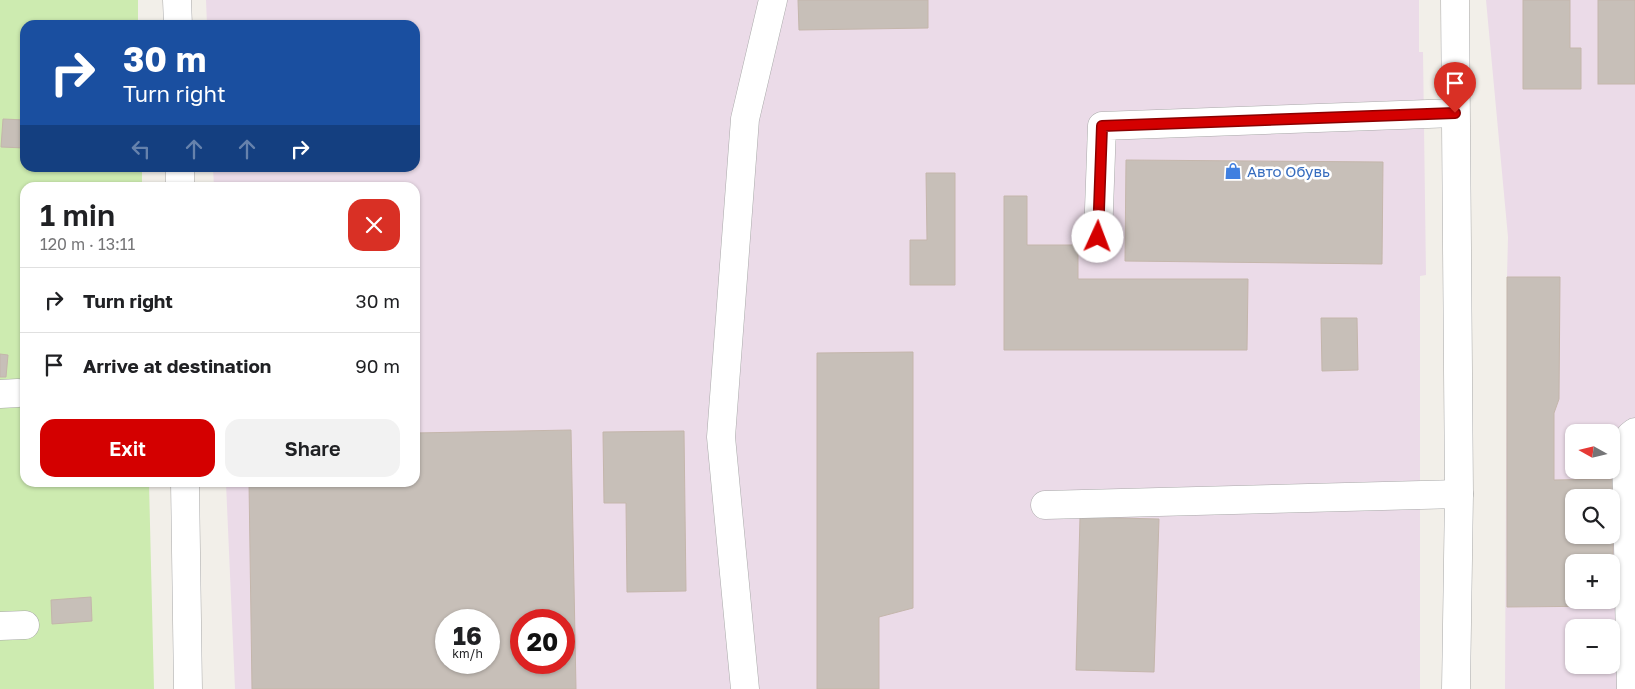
<!DOCTYPE html>
<html lang="en">
<head>
<meta charset="utf-8">
<style>
	body { margin:0; font-family:"Golos Text",sans-serif; background:#f2f2f2; color:#202124; height:100vh; display:flex; flex-direction:column; font-size:19px; white-space:nowrap }
	* { box-sizing:border-box; margin:0 }
	p { font-size:16px; color:#757577 }
	.icon { flex:none; width:28px; height:28px; fill:none; stroke:currentColor; stroke-width:2; stroke-linecap:round; stroke-linejoin:round }
	.map { position:relative; flex:1; overflow:hidden }
	.drawer { position:absolute; left:20px; top:182px; width:400px; height:305px; display:flex; flex-direction:column; background:#fff; border-radius:15px; box-shadow:0 1px 4px #0004 }
	.drawer>* { flex:none }
	.banner { position:absolute; left:20px; top:20px; width:400px; height:152px; border-radius:15px; box-shadow:0 1px 4px #0004; background:#1a4fa0; color:#fff; overflow:hidden }
	.needle { width:32px; rotate:278deg }
	.controls { position:absolute; left:1565px; top:424px; display:grid; gap:10px }
	.controls a { display:grid; place-items:center; width:55px; height:55px; border-radius:10px; background:#fff; box-shadow:0 1px 4px #0004; font-size:25px }
	.speed { position:absolute; left:435px; top:609px; display:flex; gap:10px; font-size:25px; font-weight:700; text-align:center }
	.speed>* { display:grid; place-content:center; width:65px; height:65px; border-radius:50%; background:#fff; box-shadow:0 1px 4px #0004; line-height:1 }
	.speed small { font-size:12px; font-weight:400 }
	.speed .limit { border:8px solid #d22; background:#fff; color:#111 }
	.pin { position:absolute; display:grid; place-items:center; width:42px; height:42px; color:#fff; margin:-51px -21px; border-radius:50% 50% 50% 0; rotate:-45deg; box-shadow:0 0 5px #0007 }
	.pin .icon { rotate:45deg }
	.me { position:absolute; width:55px; margin:-28px; rotate:2deg; stroke-linejoin:round; filter:drop-shadow(0 0 4px #0008) }
	.turn { display:flex; align-items:center; gap:18px; height:105px; padding:0 20px; font-size:22px }
	.turn .icon { width:65px; height:65px; stroke-width:2.5 }
	.turn b { display:block; font-size:35px; line-height:42px }
	.lanes { display:flex; align-items:center; height:48px; padding:0 20px; background:#0003; justify-content:center; gap:25px; direction:ltr }
	.lanes .off { opacity:.35 }
	.round { display:grid; place-items:center; flex:none; width:52px; height:52px; border-radius:15px; background:#f2f2f2 }
	.head { display:flex; align-items:center; justify-content:space-between; height:85px; padding:0 20px }
	h1 { font-size:30px; font-weight:600; line-height:38px }
	.primary-button { display:flex; gap:10px; margin-top:auto; padding:10px 20px }
	.primary-button a { flex:1; height:58px; border-radius:15px; background:#d40000; color:#fff; font-size:20px; font-weight:600; line-height:58px; text-align:center }
	.primary-button a+a { background:#f2f2f2; color:#202124 }
	ul { padding:0; list-style:none }
	li { display:flex; align-items:center; gap:15px; height:65px; padding:0 20px; border-top:1px solid #e0e0e0 }
	li div { flex:1 }
	li b { display:block; font-size:19px }
	li em { font-style:normal }
	.map>svg:first-child { display:block }
	.industrial { fill:#ebdbe8; fill-rule:evenodd }
	.grass { fill:#cdebb0 }
	.building { fill:#c7bfb8; stroke:#c4b6ab; fill-rule:evenodd }
	.lines { fill:none; stroke-linecap:round; stroke-linejoin:round }
	.minor-casing { stroke:#a9a9a9; stroke-width:29 }
	.minor { stroke:#fff; stroke-width:28 }
	.route-casing { stroke:#8a0000; stroke-width:12 }
	.route { stroke:#d40000; stroke-width:9 }
	.labels { text-anchor:middle; dominant-baseline:central; stroke-width:5; stroke-linejoin:round; paint-order:stroke }
	.shop-label { font-size:15px; fill:#366cbe; stroke:#fff; text-anchor:start }
</style>
</head>
<body>
<div class="map">
<svg width="1635" height="689" viewBox="0 0 1635 689">
	<rect width="100%" height="100%" fill="#f2efe9"/>
	<g class="industrial">
		<path d="M 206,0 L 1419,0 L 1419,52 L 1423,52 L 1426,275 L 1420,276 L 1420,689 L 235,689 L 226,483 L 415,482 L 415,188 L 214,187 L 213,168 L 415,168 L 415,25 L 207,25 ZM 446,620 L 489,620 L 489,662 L 446,662 ZM 521,620 L 564,620 L 564,662 L 521,662 Z"/>
		<path d="M 1486,0 L 1635,0 L 1635,689 L 1505,689 L 1507,277 L 1508,237 ZM 1574,432 L 1611,432 L 1611,470 L 1574,470 ZM 1574,498 L 1611,498 L 1611,535 L 1574,535 ZM 1574,562 L 1611,562 L 1611,600 L 1574,600 ZM 1574,628 L 1611,628 L 1611,665 L 1574,665 Z"/>
	</g>
	<polygon class="grass" points="0,0 138,0 138,25 25,25 25,168 142,168 142,187 25,188 25,482 149,483 154,689 0,689"/>
	<g class="building">
		<polygon points="798,0 928,0 928,28 799,30"/>
		<polygon points="1523,0 1570,0 1570,48 1581,48 1581,89 1523,89"/>
		<rect x="1598" y="0" width="37" height="84"/>
		<polygon points="3,119 25,120 25,148 1,147"/>
		<polygon points="1126,160 1383,162 1382,264 1125,261"/>
		<polygon points="926,173 955,173 955,285 910,285 910,240 927,240"/>
		<polygon points="1004,196 1027,196 1027,245 1078,245 1078,279 1248,279 1247,350 1004,350"/>
		<path d="M 1507,277 L 1560,277 L 1559,399 L 1554,413 L 1554,480 L 1613,479 L 1613,606 L 1507,607 ZM 1574,498 L 1611,498 L 1611,535 L 1574,535 ZM 1574,562 L 1611,562 L 1611,600 L 1574,600 Z"/>
		<polygon points="1321,318 1357,318 1358,370 1322,371"/>
		<polygon points="913,352 913,608 879,617 879,689 817,689 817,353"/>
		<polygon points="0,354 8,355 6,377 0,377"/>
		<path d="M 571,430 L 576,689 L 252,689 L 249,482 L 415,482 L 415,433 ZM 446,620 L 489,620 L 489,662 L 446,662 ZM 521,620 L 564,620 L 564,662 L 521,662 Z"/>
		<polygon points="684,431 686,591 627,592 626,503 604,503 603,432"/>
		<polygon points="1080,517 1159,519 1154,672 1076,670"/>
		<polygon points="91,597 92,621 52,624 51,600"/>
	</g>
	<g class="lines">
		<g class="minor-casing">
			<g id="minor">
				<polyline points="177,0 178,25"/>
				<polyline points="1455,0 1459,494 1456,689"/>
				<polyline points="180,168 180,188"/>
				<polyline points="1098,237 1102,126 1455,113"/>
				<polyline points="0,394 18,393"/>
				<polyline points="185,482 188,689"/>
				<polyline points="1045,505 1459,494"/>
				<polyline points="0,626 25,625"/>
				<polyline points="745,689 721,437 745,119 773,0"/>
				<polyline points="1631,689 1626,449 1630,436 1635,432"/>
			</g>
		</g>
		<use href="#minor" class="minor"/>
	</g>
	<g class="lines">
		<g class="route-casing">
			<polyline id="route" points="1098,237 1102,126 1455,113"/>
		</g>
		<use href="#route" class="route"/>
	</g>
	<defs>
		<g id="shop-bare" transform="scale(1.35)"><path d="M-5-2.5h2.3a2.7 3.5 0 0 1 5.4 0H5L5.5 6h-11ZM-1.5-2.5h3a1.5 2.3 0 0 0-3 0Z" fill="#3f7fe0" stroke="#fff" stroke-width="2.5" paint-order="stroke"/></g>
	</defs>
	<g fill-rule="evenodd">
		<use href="#shop-bare" x="1233" y="171"/>
	</g>
	<g class="labels">
		<g class="shop-label">
			<text x="1247" y="171">Авто Обувь</text>
		</g>
	</g>
</svg>
<div class="controls">
<a><svg class="needle" viewBox="-14 -14 28 28"><path d="M0-13l5 13h-10z" fill="#e53935"/><path d="M0 13l5-13h-10z" fill="#757577"/></svg></a>
<a><svg class="icon" aria-label="search" viewBox="0 0 24 24"><circle cx="10" cy="10" r="6"/><path d="M15 15l6 6"/></svg></a>
<a>+</a>
<a>−</a>
</div>
<div class="speed"><div>16<small>km/h</small></div><div class="limit">20</div></div>
<div class="pin" style="left:1455px;top:113px;background:#d93025"><svg class="icon" aria-label="arrive" viewBox="0 0 24 24"><path d="M6 21V4h12l-3 4 3 4H6"/></svg></div>
<svg class="me" style="left:1098px;top:237px" viewBox="-20 -20 40 40"><circle r="19" fill="#fff"/><path d="M0-13L10 11 0 6-10 11z" fill="#d40000"/></svg>
<div class="banner">
<div class="turn"><svg class="icon" aria-label="right" viewBox="0 0 24 24"><path d="M7 20v-9h11M14 6l5 5-5 5"/></svg><div><b>30 m</b>Turn right</div></div>
<div class="lanes"><svg class="icon off" aria-label="left" viewBox="0 0 24 24"><path d="M17 20v-9H6M10 6l-5 5 5 5"/></svg><svg class="icon off" aria-label="ahead" viewBox="0 0 24 24"><path d="M12 20V5M6 11l6-6 6 6"/></svg><svg class="icon off" aria-label="ahead" viewBox="0 0 24 24"><path d="M12 20V5M6 11l6-6 6 6"/></svg><svg class="icon" aria-label="right" viewBox="0 0 24 24"><path d="M7 20v-9h11M14 6l5 5-5 5"/></svg></div>
</div>
<section class="drawer">
<div class="head"><div><h1>1 min</h1><p>120 m · 13:11</p></div><a class="round" style="background:#d93025;color:#fff"><svg class="icon" aria-label="close" viewBox="0 0 24 24"><path d="M6 6l12 12M18 6L6 18"/></svg></a></div>
<ul>
<li><svg class="icon" aria-label="right" viewBox="0 0 24 24"><path d="M7 20v-9h11M14 6l5 5-5 5"/></svg><div><b>Turn right</b></div><em>30 m</em></li>
<li><svg class="icon" aria-label="arrive" viewBox="0 0 24 24"><path d="M6 21V4h12l-3 4 3 4H6"/></svg><div><b>Arrive at destination</b></div><em>90 m</em></li>
</ul>
<div class="primary-button"><a>Exit</a><a>Share</a></div>
</section>
</div>
</body>
</html>
